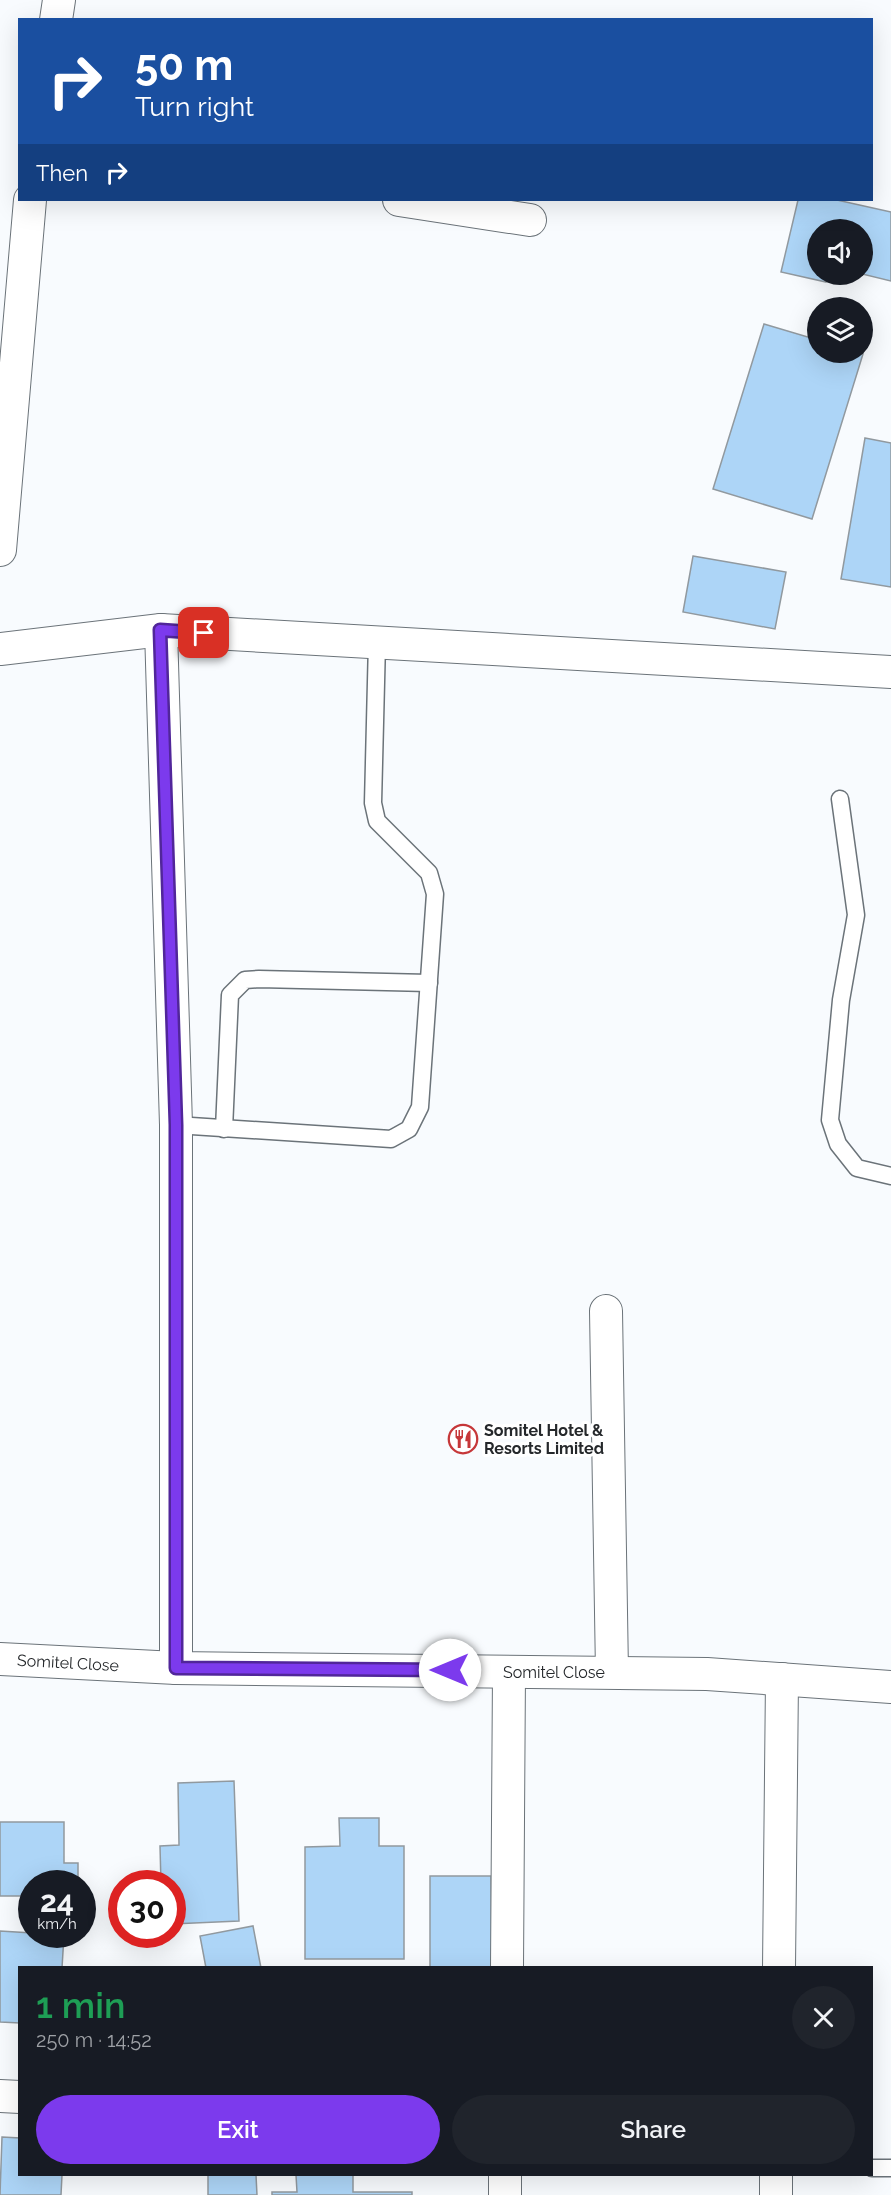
<!DOCTYPE html>
<html lang="en">
<head>
<meta charset="utf-8">
<style>
	body { margin:0; font-family:Raleway,sans-serif; background:#20242c; color:#f1f3f6; height:100vh; display:flex; flex-direction:column; font-size:22px; white-space:nowrap }
	* { box-sizing:border-box; margin:0 }
	p { font-size:20px; color:#9ea1a6 }
	.icon { flex:none; width:33px; height:33px; fill:none; stroke:currentColor; stroke-width:2; stroke-linecap:round; stroke-linejoin:round }
	.map { position:relative; flex:1; overflow:hidden }
	.drawer { position:absolute; left:18px; top:1966px; width:855px; height:210px; display:flex; flex-direction:column; background:#171b24; border-radius:0px; box-shadow:0 6px 24px #0002 }
	.drawer>* { flex:none }
	.guide { position:absolute; left:18px; top:18px; width:855px; height:183px; border-radius:0px; box-shadow:0 6px 24px #0002; background:#1a4fa0; color:#fff; overflow:hidden }
	.tools { position:absolute; left:807px; top:219px; display:grid; gap:12px }
	.tools a { display:grid; place-items:center; width:66px; height:66px; border-radius:50%; background:#171b24; box-shadow:0 6px 24px #0002; font-size:30px }
	.speed { position:absolute; left:18px; top:1870px; display:flex; gap:12px; font-size:30px; font-weight:700; text-align:center }
	.speed>* { display:grid; place-content:center; width:78px; height:78px; border-radius:50%; background:#171b24; box-shadow:0 6px 24px #0002; line-height:1 }
	.speed small { font-size:15px; font-weight:400 }
	.speed .limit { border:9px solid #d22; background:#fff; color:#111 }
	.pin { position:absolute; display:grid; place-items:center; width:51px; height:51px; color:#fff; margin:-26px; border-radius:12px; box-shadow:0 3px 9px #0006 }
	.me { position:absolute; width:66px; margin:-33px; rotate:270deg; stroke-linejoin:round; filter:drop-shadow(0 0 4px #0008) }
	.turn { display:flex; align-items:center; gap:21px; height:126px; padding:0 18px; font-size:27px }
	.turn .icon { width:78px; height:78px; stroke-width:2.5 }
	.turn b { display:block; font-size:42px; line-height:51px }
	.then { display:flex; align-items:center; height:57px; padding:0 18px; background:#0003; gap:12px; font-size:22px }
	.round { display:grid; place-items:center; flex:none; width:63px; height:63px; border-radius:32px; background:#20242c }
	.summary { display:flex; align-items:center; justify-content:space-between; height:102px; padding:0 18px }
	h1 { font-size:36px; font-weight:600; line-height:45px; color:#1e9e55 }
	.cta { display:flex; gap:12px; margin-top:auto; padding:12px 18px }
	.cta a { flex:1; height:69px; border-radius:36px; background:#7c3aed; color:#fff; font-size:24px; font-weight:600; line-height:69px; text-align:center }
	.cta a+a { background:#20242c; color:#f1f3f6 }
	.map>svg:first-child { display:block }
	.building { fill:#add5f7; stroke:#91999f; stroke-width:1.5 }
	.lines { fill:none; stroke-linecap:round; stroke-linejoin:round }
	.service-casing { stroke:#6b7379; stroke-width:19 }
	.minor-casing { stroke:#6b7379; stroke-width:34 }
	.service { stroke:#fff; stroke-width:16 }
	.minor { stroke:#fff; stroke-width:32 }
	.route-casing { stroke:#51269a; stroke-width:15 }
	.route { stroke:#7c3aed; stroke-width:10 }
	.labels { text-anchor:middle; dominant-baseline:central; stroke-width:6; stroke-linejoin:round; paint-order:stroke }
	.poi-label { font-size:16px; font-weight:bold; fill:#25282b; stroke:#fff; text-anchor:start }
	.street-label { font-size:16px; fill:#25282b; stroke:#fff }
</style>
</head>
<body>
<div class="map">
<svg width="891" height="2195" viewBox="0 0 891 2195">
	<rect width="100%" height="100%" fill="#f8fbfe"/>
	<g class="building">
		<polygon points="798,200 837,200 891,212 891,281 862,274 862,230 818,230 818,274 828,274 826,282 781,272"/>
		<polygon points="764,324 818,340 818,352 863,354 812,519 713,489"/>
		<polygon points="865,438 891,443 891,587 841,579"/>
		<polygon points="693,556 786,572 775,629 683,612"/>
		<polygon points="234,1781 239,1921 172,1924 172,1884 161,1884 160,1846 179,1845 178,1783"/>
		<polygon points="339,1818 379,1818 379,1846 404,1846 404,1959 305,1959 305,1847 340,1846"/>
		<polygon points="0,1822 64,1822 64,1863 78,1863 78,1884 32,1884 32,1896 0,1896"/>
		<polygon points="430,1876 491,1876 492,1968 430,1968"/>
		<polygon points="253,1926 261,1968 206,1968 200,1936"/>
		<polygon points="0,1931 32,1933 32,1935 64,1935 62,1968 20,1968 20,2023 0,2022"/>
		<polygon points="2,2137 20,2138 20,2175 62,2175 61,2195 0,2195"/>
		<polygon points="208,2175 256,2175 257,2195 208,2195"/>
		<polygon points="296,2175 353,2175 353,2192 412,2192 412,2195 272,2195 272,2192 297,2192"/>
	</g>
	<g class="lines">
		<g class="service-casing">
			<g id="service">
				<polyline points="840,799 856,915 841,1000 830,1120 838,1144 857,1168 891,1176"/>
				<polyline points="176,1125 391,1139 409,1129 420,1107 435,894 429,873 377,821 373,803 377,642"/>
				<polyline points="224,1129 230,995 245,980 259,979 429,983"/>
				<polyline points="872,2168 891,2168"/>
			</g>
		</g>
		<g class="minor-casing">
			<g id="minor">
				<polyline points="56,20 59,0"/>
				<polyline points="399,200 530,220"/>
				<polyline points="0,550 30,200"/>
				<polyline points="161,630 176,1125 176,1668"/>
				<polyline points="0,649 161,630 891,672"/>
				<polyline points="606,1311 612,1672"/>
				<polyline points="0,1659 176,1668 707,1674 891,1687"/>
				<polyline points="507,1968 509,1672"/>
				<polyline points="779,1968 782,1679"/>
				<polyline points="0,2096 20,2097"/>
				<polyline points="505,2195 505,2175"/>
				<polyline points="776,2195 776,2175"/>
			</g>
		</g>
		<use href="#service" class="service"/>
		<use href="#minor" class="minor"/>
	</g>
	<g class="lines">
		<g class="route-casing">
			<polyline id="route" points="204,633 160,630 176,1125 176,1668 450,1670"/>
		</g>
		<use href="#route" class="route"/>
	</g>
	<defs>
		<g id="restaurant-ring" transform="scale(1.5)"><circle r="9.5" fill="#fff" stroke="#c63739" stroke-width="1.5"/><path d="M-5-6h1v4h1v-4h1v4h1v-4h1v5L-1.5 .5V6h-2V.5L-5-1ZM5-6V6H3V1.5H1.5Q1.5-4 5-6Z" fill="#c63739"/></g>
	</defs>
	<g fill-rule="evenodd">
		<use href="#restaurant-ring" x="463" y="1439"/>
	</g>
	<g class="labels">
		<g class="poi-label">
			<text x="484" y="1430">Somitel Hotel &amp;<tspan x="484" dy="18">Resorts Limited</tspan></text>
		</g>
		<g class="street-label">
			<text transform="translate(68 1663) rotate(3)">Somitel Close</text>
			<text x="554" y="1672">Somitel Close</text>
		</g>
	</g>
</svg>
<div class="tools">
<a><svg class="icon" aria-label="sound" viewBox="0 0 24 24"><path d="M4 9h4l5-4v14l-5-4H4zM17 9q2 3 0 6"/></svg></a>
<a><svg class="icon" aria-label="layers" viewBox="0 0 24 24"><path d="M12 4l9 5-9 5-9-5zM3 14l9 5 9-5"/></svg></a>
</div>
<div class="speed"><div>24<small>km/h</small></div><div class="limit">30</div></div>
<div class="pin" style="left:204px;top:633px;background:#d93025"><svg class="icon" aria-label="arrive" viewBox="0 0 24 24"><path d="M6 21V4h12l-3 4 3 4H6"/></svg></div>
<svg class="me" style="left:450px;top:1670px" viewBox="-20 -20 40 40"><circle r="19" fill="#fff"/><path d="M0-13L10 11 0 6-10 11z" fill="#7c3aed"/></svg>
<div class="guide">
<div class="turn"><svg class="icon" aria-label="right" viewBox="0 0 24 24"><path d="M7 20v-9h11M14 6l5 5-5 5"/></svg><div><b>50 m</b>Turn right</div></div>
<div class="then">Then<svg class="icon" aria-label="right" viewBox="0 0 24 24"><path d="M7 20v-9h11M14 6l5 5-5 5"/></svg></div>
</div>
<section class="drawer">
<div class="summary"><div><h1>1 min</h1><p>250 m · 14:52</p></div><a class="round"><svg class="icon" aria-label="close" viewBox="0 0 24 24"><path d="M6 6l12 12M18 6L6 18"/></svg></a></div>
<div class="cta"><a>Exit</a><a>Share</a></div>
</section>
</div>
</body>
</html>
